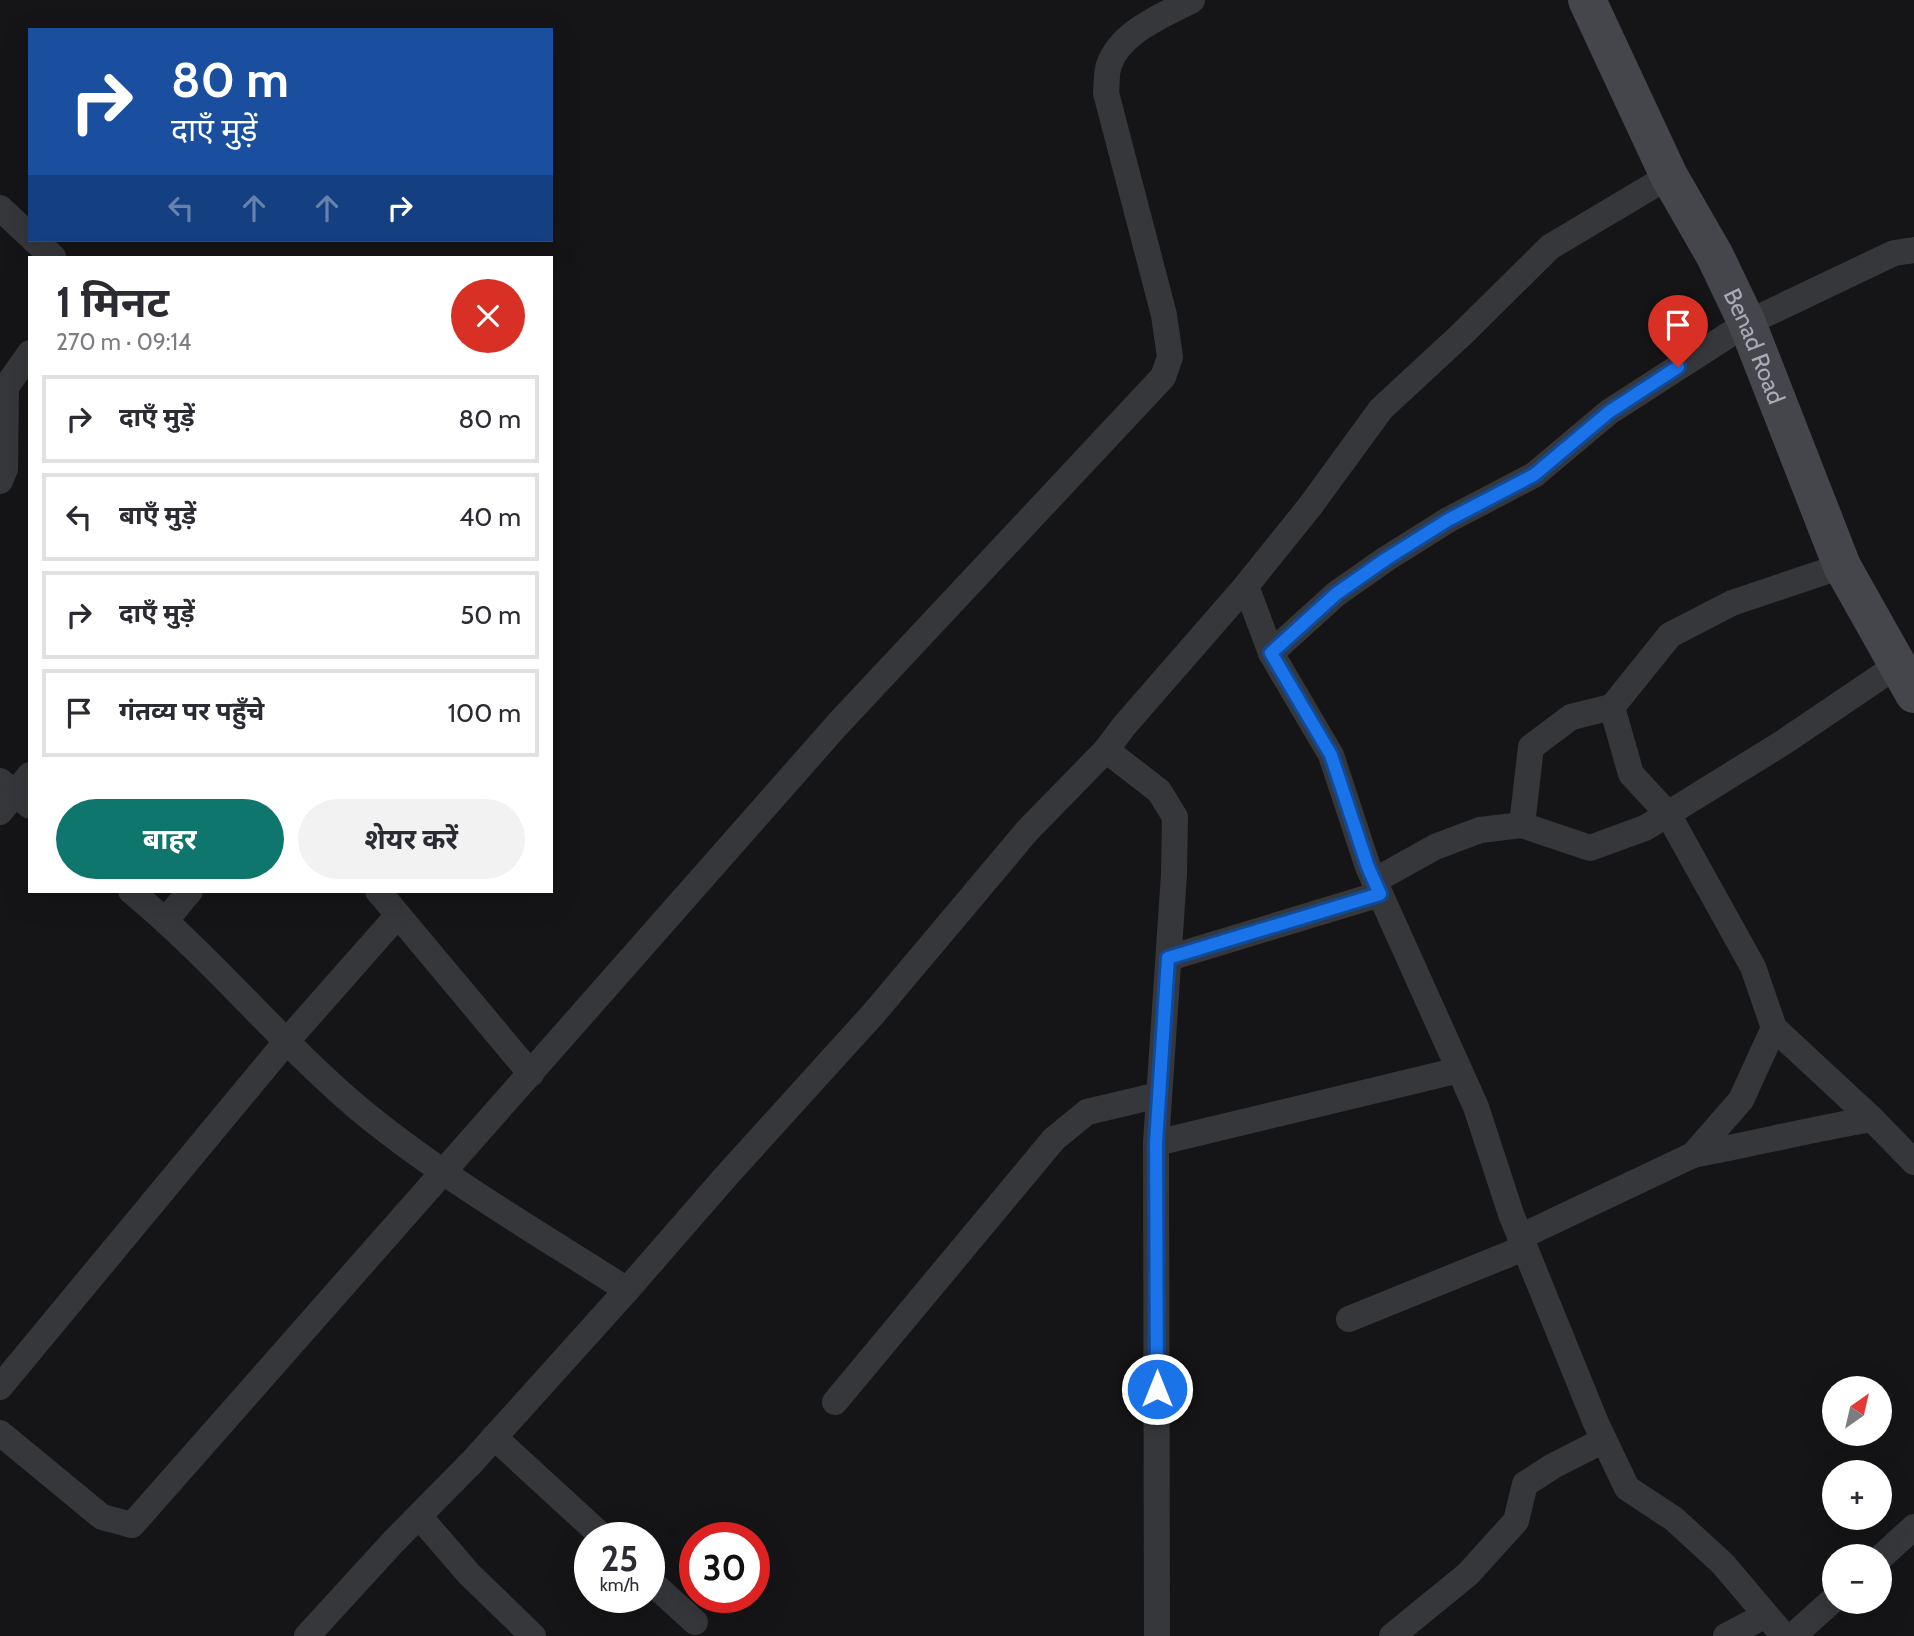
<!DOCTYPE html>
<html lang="hi">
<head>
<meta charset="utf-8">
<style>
	body { margin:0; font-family:Cabin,"Noto Sans Devanagari",sans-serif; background:#f2f2f3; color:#2b2b33; height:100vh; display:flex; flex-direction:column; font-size:26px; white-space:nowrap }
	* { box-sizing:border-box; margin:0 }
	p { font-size:23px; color:#7c7c81 }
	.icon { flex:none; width:38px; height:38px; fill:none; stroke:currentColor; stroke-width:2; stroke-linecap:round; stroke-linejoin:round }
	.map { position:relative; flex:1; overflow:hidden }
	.details { position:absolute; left:28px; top:256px; width:525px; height:637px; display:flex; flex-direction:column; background:#fff; border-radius:0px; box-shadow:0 7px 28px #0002 }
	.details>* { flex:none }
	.top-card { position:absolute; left:28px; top:28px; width:525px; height:214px; border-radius:0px; box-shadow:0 7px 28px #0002; background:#1a4fa0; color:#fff; overflow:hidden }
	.needle { width:46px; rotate:34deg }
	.controls { position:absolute; left:1822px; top:1376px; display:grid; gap:14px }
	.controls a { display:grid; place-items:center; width:70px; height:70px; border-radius:50%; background:#fff; box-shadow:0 7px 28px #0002; font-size:35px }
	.speed { position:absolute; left:574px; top:1522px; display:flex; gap:14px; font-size:35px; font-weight:700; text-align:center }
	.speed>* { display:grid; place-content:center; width:91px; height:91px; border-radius:50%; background:#fff; box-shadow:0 7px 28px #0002; line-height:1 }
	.speed small { font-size:18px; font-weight:400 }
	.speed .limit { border:10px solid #d22; background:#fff; color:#111 }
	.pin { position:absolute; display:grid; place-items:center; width:60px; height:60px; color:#fff; margin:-72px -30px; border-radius:50% 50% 50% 0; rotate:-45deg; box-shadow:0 0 7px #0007 }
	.pin .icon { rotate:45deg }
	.me { position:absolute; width:77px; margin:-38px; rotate:0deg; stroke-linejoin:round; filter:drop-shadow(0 0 5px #0008) }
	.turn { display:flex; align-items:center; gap:24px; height:147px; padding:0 28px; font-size:32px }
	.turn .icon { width:91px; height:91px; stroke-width:2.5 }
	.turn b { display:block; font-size:49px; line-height:60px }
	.lanes { display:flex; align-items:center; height:66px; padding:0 28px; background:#0003; justify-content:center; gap:35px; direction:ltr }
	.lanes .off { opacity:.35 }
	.round { display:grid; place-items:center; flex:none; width:74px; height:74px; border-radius:37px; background:#f2f2f3 }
	.summary { display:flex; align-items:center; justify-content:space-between; height:119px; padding:0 28px }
	h1 { font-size:42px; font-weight:700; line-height:52px }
	.button { display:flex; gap:14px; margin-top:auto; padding:14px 28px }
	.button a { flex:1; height:80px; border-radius:42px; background:#0f766e; color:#fff; font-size:28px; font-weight:700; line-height:80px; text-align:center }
	.button a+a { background:#f2f2f3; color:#2b2b33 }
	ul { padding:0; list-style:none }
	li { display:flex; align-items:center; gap:21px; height:88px; margin:0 14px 10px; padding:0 14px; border:4px solid #e1e1e2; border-radius:0px }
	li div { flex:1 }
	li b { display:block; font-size:26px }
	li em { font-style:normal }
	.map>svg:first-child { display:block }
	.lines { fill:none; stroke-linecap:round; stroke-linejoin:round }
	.street { stroke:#36373b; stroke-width:26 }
	.secondary { stroke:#45464b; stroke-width:38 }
	.route-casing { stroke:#114b97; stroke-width:18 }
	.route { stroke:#1a73e8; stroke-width:12 }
	.labels { text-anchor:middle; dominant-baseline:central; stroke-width:5; stroke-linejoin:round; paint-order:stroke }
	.street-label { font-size:24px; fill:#a8abb6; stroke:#101012 }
</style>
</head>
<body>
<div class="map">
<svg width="1914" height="1636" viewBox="0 0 1914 1636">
	<rect width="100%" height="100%" fill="#151517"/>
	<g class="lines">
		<g class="street">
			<polyline points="0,208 30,236"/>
			<polyline points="34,240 53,257"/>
			<polyline points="0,481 5,469 6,387 30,353"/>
			<polyline points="1246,586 1271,653 1331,755 1368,867 1476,1107 1511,1214 1596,1423 1627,1488 1674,1519 1723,1564 1784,1636"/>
			<polyline points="1271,653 1336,594 1386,559 1448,520 1534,475 1609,412 1747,323 1894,253 1914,250"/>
			<polyline points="1106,750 1159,791 1175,817 1174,874 1156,1143 1157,1636"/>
			<polyline points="0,781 30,806"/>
			<polyline points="0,812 30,775"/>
			<polyline points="1522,825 1531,747 1571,717 1612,707"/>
			<polyline points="1374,881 1435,847 1480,830 1522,825 1590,848 1645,828 1784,742 1899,664"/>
			<path d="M 131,891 C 212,958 278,1040 358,1108 C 441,1177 537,1232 627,1290"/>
			<polyline points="378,891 531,1074"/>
			<polyline points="166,920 190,891"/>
			<polyline points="1169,958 1380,894"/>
			<polyline points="1774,1028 1872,1119"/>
			<polyline points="1156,1143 1459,1070"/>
			<path d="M 1693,1155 C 1753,1144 1812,1129 1872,1119 L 1914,1162"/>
			<polyline points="1520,1237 1693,1155 1741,1100 1774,1028 1753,967 1668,814 1631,774 1612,707 1670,635 1732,603 1842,566"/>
			<polyline points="1349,1319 1524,1248"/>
			<polyline points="0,1387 286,1042 398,915"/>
			<polyline points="835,1402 1054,1139 1087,1112 1159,1095"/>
			<path d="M 0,1433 L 102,1517 L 132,1525 L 837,725 L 1163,377 L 1170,357 L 1164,315 L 1106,93 C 1107,85 1106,74 1109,65 C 1121,31 1163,16 1192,0"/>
			<polyline points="494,1437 604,1538"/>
			<polyline points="419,1516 469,1574 533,1636"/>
			<polyline points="1880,1558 1914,1527"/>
			<polyline points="649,1580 695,1622"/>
			<polyline points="307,1636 394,1541 472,1462 627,1290 728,1174 874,1013 1027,831 1106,750 1124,726 1246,586 1311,505 1381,409 1462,334 1550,247 1669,176"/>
			<polyline points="1392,1636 1468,1574 1516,1521 1525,1484 1553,1466 1604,1440"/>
			<polyline points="1726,1636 1766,1615"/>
			<polyline points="1793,1636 1834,1599"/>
		</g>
		<path class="secondary" id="s1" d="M 1587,0 L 1669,176 L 1715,256 L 1747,323 L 1842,566 L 1914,694"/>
	</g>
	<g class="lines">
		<g class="route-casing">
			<polyline id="route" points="1157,1389 1156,1143 1168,958 1380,894 1368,867 1331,755 1271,653 1336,594 1386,559 1448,520 1534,475 1609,412 1678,367"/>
		</g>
		<use href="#route" class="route"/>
	</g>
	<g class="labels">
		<g class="street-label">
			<text stroke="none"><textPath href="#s1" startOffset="385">Benad Road</textPath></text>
		</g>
	</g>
</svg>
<div class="controls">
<a><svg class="needle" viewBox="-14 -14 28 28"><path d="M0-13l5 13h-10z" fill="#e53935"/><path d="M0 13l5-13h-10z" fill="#7c7c81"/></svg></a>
<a>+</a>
<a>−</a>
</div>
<div class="speed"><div>25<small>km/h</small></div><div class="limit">30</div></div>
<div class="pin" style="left:1678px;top:367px;background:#d93025"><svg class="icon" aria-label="arrive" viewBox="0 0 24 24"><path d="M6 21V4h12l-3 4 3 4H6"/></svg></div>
<svg class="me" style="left:1157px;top:1389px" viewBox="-20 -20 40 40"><circle r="17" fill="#1a73e8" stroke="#fff" stroke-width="3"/><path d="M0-11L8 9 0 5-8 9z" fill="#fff"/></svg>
<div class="top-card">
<div class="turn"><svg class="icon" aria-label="right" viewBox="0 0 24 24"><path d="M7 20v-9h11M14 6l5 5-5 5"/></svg><div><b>80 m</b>दाएँ मुड़ें</div></div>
<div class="lanes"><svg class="icon off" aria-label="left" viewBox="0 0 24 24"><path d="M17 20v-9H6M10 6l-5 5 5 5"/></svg><svg class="icon off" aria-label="ahead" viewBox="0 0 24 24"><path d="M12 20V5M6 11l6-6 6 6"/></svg><svg class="icon off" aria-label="ahead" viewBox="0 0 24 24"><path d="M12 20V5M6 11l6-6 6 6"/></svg><svg class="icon" aria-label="right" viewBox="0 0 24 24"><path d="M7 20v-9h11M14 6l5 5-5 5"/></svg></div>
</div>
<section class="details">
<div class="summary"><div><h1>1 मिनट</h1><p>270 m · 09:14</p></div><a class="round" style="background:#d93025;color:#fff"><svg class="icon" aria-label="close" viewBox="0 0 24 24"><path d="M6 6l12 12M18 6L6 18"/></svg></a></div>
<ul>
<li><svg class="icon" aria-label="right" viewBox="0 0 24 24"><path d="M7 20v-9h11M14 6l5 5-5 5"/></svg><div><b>दाएँ मुड़ें</b></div><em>80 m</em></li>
<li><svg class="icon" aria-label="left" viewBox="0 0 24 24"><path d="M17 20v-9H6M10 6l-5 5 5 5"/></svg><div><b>बाएँ मुड़ें</b></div><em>40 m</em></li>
<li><svg class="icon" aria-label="right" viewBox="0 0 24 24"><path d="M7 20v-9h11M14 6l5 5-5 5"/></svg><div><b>दाएँ मुड़ें</b></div><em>50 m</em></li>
<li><svg class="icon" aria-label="arrive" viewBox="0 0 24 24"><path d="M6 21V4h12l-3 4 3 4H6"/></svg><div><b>गंतव्य पर पहुँचे</b></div><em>100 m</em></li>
</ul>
<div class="button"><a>बाहर</a><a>शेयर करें</a></div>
</section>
</div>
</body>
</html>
